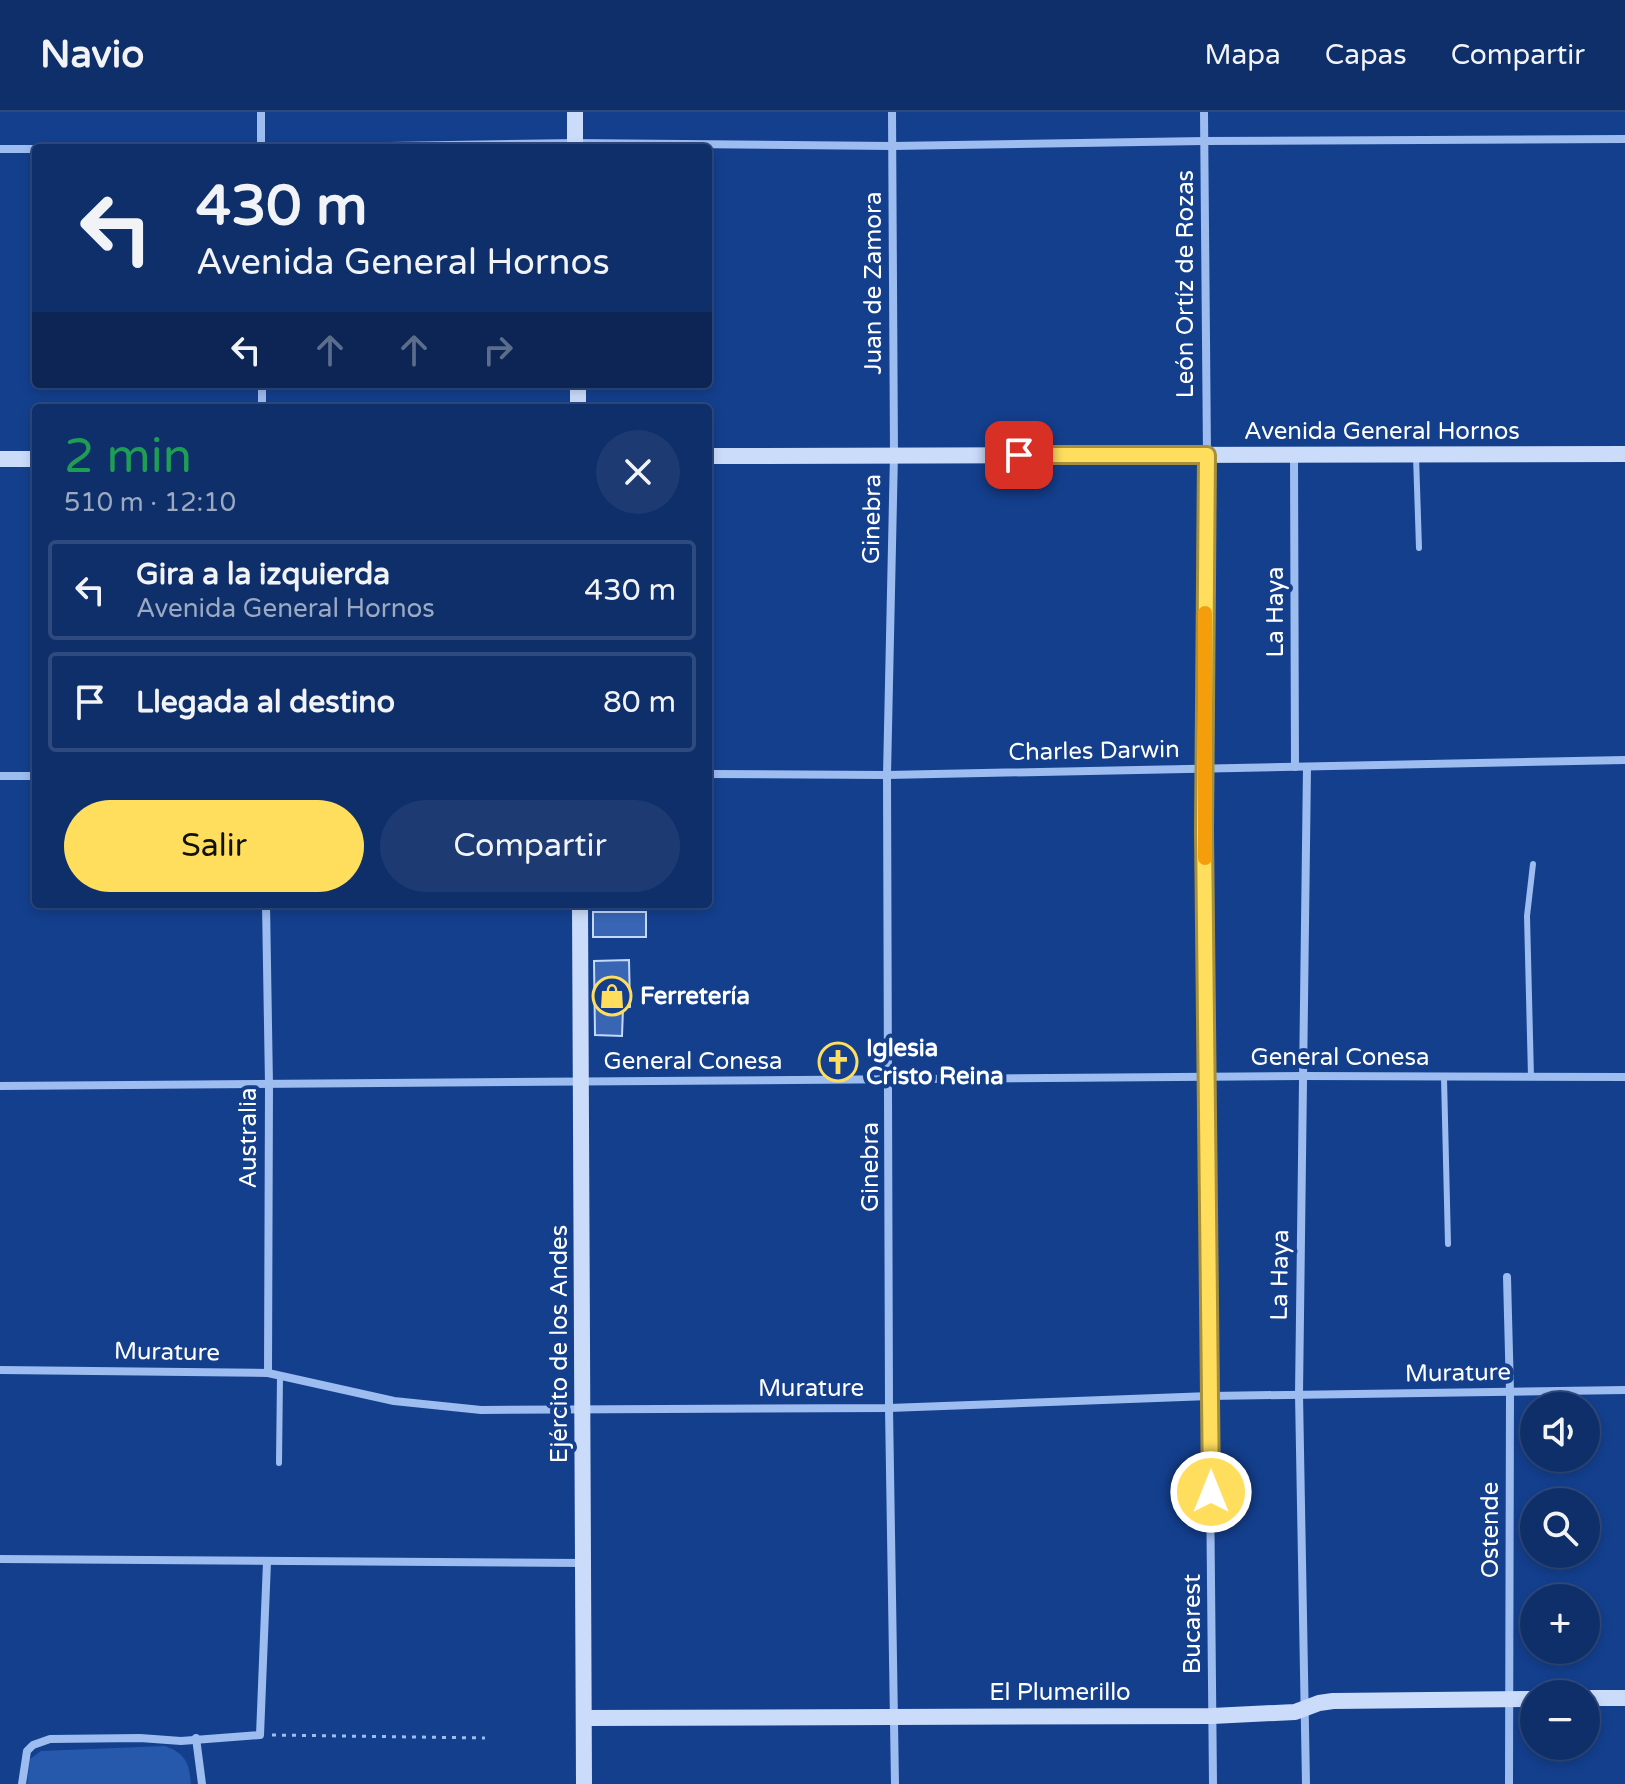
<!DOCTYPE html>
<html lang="es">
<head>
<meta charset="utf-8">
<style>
	body { margin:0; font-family:"Varela Round",sans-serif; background:#1d3b72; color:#f1f3f6; height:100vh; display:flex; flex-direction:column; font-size:30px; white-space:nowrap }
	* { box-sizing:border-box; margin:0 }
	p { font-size:26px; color:#9ba9c1 }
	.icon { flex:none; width:44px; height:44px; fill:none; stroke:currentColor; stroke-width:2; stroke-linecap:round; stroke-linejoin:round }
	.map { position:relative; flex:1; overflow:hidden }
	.sheet { position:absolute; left:32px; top:292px; width:680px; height:504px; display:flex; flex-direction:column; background:#0f2f6a; border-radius:8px; box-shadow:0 4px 12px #0003,0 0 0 2px #2f4a7e }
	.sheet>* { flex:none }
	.banner { position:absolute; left:32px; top:32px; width:680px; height:244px; border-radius:8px; box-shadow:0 4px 12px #0003,0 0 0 2px #2f4a7e; background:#0f2f6a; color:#f1f3f6; overflow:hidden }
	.controls { position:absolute; left:1520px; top:1280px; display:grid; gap:16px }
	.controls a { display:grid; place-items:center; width:80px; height:80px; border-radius:50%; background:#0f2f6a; box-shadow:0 4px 12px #0003,0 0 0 2px #2f4a7e; font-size:40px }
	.pin { position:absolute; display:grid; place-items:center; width:68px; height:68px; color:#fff; margin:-34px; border-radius:16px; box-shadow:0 4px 12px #0006 }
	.me { position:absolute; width:88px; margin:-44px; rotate:0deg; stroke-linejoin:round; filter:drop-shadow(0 0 6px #0008) }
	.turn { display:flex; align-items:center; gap:28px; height:168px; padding:0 32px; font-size:36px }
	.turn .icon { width:104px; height:104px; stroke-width:2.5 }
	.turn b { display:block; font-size:56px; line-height:68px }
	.lanes { display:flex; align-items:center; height:76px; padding:0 32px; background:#0003; justify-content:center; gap:40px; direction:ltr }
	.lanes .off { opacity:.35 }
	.round { display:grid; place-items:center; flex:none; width:84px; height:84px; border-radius:42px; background:#1d3b72 }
	.head { display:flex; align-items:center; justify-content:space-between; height:136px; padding:0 32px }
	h1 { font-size:48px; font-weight:600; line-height:60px; color:#1e9e55 }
	.button { display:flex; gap:16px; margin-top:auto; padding:16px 32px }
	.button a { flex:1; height:92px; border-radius:48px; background:#ffdd5d; color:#111; font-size:32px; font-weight:600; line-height:92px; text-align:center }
	.button a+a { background:#1d3b72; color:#f1f3f6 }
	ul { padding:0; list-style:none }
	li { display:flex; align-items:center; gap:24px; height:100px; margin:0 16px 12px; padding:0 16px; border:4px solid #2f4a7e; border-radius:8px }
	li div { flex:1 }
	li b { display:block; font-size:30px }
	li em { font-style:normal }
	header { display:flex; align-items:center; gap:48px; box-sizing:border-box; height:112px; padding:0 40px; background:#0f2f6a; border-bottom:2px solid #2f4a7e }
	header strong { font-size:38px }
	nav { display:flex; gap:44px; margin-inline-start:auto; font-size:28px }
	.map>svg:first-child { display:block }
	.green { fill:#2658ac }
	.building { fill:#3866b4; stroke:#c4d9fc; stroke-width:2 }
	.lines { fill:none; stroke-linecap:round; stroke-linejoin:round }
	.path { stroke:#9dbcf0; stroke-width:3; stroke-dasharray:4 6; stroke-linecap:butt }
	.lane { stroke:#9dbcf0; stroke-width:6 }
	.street { stroke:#9dbcf0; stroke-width:8 }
	.secondary { stroke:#cbdcfb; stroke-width:16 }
	.route-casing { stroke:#a6903c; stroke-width:20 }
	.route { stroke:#ffdd5d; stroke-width:14 }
	.slow { stroke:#f59e0b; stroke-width:14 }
	.labels { text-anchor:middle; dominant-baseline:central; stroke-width:8; stroke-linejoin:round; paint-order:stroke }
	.street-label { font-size:24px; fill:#fff; stroke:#143f8d }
	.poi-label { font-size:24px; font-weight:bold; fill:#fff; stroke:#143f8d; text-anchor:start }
</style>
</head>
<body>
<header>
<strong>Navio</strong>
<nav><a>Mapa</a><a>Capas</a><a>Compartir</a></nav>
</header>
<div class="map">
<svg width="1625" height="1672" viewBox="0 0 1625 1672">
	<rect width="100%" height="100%" fill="#143f8d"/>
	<path class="green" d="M 165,1634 C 186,1642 189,1651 191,1672 L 27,1672 L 30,1647 L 41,1639 Z"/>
	<g class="building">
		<rect x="593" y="800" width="53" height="25"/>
		<polygon points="629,848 630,895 623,896 622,924 595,923 594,849"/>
	</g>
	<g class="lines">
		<polyline class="path" points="272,1623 485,1626"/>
		<g class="lane">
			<polyline points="1416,344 1419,436"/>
			<polyline points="1531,965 1527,804 1533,752"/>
			<polyline points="1444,966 1448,1132"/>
			<polyline points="279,1351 280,1264"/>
		</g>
		<g class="street">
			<polyline points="261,0 261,36"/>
			<polyline points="892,0 894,342 887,663 889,1296 895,1672"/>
			<polyline points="1204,0 1207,343 1206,966 1213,1672"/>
			<polyline points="268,36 575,31 892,34 1204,29 1625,27"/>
			<polyline points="0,37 36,37"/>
			<polyline points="262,272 262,296"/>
			<polyline points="1294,344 1295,655"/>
			<polyline points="708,662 887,663 1625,648"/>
			<polyline points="0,664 36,664"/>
			<polyline points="266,792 269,973 268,1261"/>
			<polyline points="0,974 1303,964 1625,965"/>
			<polyline points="1507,1165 1510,1280 1509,1672"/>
			<polyline points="0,1258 268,1261 394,1289 481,1298 889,1296 1210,1284 1625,1278"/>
			<polyline points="0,1447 583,1451"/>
			<polyline points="196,1626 202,1672"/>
			<polyline points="22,1672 27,1639 33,1633 50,1627 140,1626 181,1629 260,1623 267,1450"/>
			<polyline points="1306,1672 1299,1282 1307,655"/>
		</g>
		<g class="secondary">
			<polyline points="575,36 575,0"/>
			<polyline points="578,272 578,296"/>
			<polyline points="708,344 1625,342"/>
			<polyline points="0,347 36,347"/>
			<polyline points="580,792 584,1672"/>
			<polyline points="1586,1586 1625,1586"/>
			<polyline points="584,1606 1212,1604 1295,1600 1319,1591 1333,1589 1534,1587"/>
		</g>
	</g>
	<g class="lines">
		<g class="route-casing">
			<polyline id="route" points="1019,343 1207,343 1204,719 1211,1380"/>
		</g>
		<use href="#route" class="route"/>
		<polyline class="slow" points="1205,746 1205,501"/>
	</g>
	<defs>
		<g id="shop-ring" transform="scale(2)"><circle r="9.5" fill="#143f8d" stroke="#ffdd5d" stroke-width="1.5"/><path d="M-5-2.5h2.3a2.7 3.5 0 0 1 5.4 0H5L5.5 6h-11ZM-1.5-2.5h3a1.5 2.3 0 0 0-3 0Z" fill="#ffdd5d"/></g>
		<g id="church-ring" transform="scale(2)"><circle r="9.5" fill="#143f8d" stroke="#ffdd5d" stroke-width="1.5"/><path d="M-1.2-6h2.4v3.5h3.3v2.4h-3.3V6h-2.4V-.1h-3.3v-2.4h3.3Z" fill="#ffdd5d"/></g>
	</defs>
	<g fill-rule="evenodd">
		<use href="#shop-ring" x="612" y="884"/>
		<use href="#church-ring" x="838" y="950"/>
	</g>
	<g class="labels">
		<g class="street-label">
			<text transform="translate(873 171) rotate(-90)">Juan de Zamora</text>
			<text transform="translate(1185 172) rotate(-90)">León Ortíz de Rozas</text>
			<text x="1382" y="319">Avenida General Hornos</text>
			<text transform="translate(872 407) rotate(-89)">Ginebra</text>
			<text transform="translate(1275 500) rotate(-90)">La Haya</text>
			<text transform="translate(1094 639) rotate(-1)">Charles Darwin</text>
			<text x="1340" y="945">General Conesa</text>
			<text x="693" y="949">General Conesa</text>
			<text transform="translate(248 1026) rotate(-90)">Australia</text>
			<text transform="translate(870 1055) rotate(-90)">Ginebra</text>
			<text transform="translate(1280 1163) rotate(-89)">La Haya</text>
			<text transform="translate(559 1232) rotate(-90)">Ejército de los Andes</text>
			<text transform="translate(167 1240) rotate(1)">Murature</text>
			<text transform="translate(1458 1261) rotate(-1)">Murature</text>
			<text x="811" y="1276">Murature</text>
			<text transform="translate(1490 1418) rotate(-90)">Ostende</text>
			<text transform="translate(1192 1512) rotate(-90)">Bucarest</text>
			<text x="1060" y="1580">El Plumerillo</text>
		</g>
		<g class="poi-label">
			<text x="640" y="884">Ferretería</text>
			<text x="866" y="936">Iglesia<tspan x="866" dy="28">Cristo Reina</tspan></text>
		</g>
	</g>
</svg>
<div class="controls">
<a><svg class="icon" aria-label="sound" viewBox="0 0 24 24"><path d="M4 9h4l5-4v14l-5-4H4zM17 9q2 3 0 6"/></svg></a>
<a><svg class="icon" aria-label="search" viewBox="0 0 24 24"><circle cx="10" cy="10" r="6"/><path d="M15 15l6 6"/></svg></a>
<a>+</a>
<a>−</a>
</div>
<div class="pin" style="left:1019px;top:343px;background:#d93025"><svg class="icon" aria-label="arrive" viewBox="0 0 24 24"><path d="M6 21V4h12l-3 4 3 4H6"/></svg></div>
<svg class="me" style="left:1211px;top:1380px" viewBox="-20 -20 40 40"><circle r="17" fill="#ffdd5d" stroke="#fff" stroke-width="3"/><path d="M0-11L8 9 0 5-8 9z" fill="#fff"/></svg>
<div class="banner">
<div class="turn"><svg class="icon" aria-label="left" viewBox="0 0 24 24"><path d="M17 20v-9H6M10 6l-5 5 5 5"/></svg><div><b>430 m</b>Avenida General Hornos</div></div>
<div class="lanes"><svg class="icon" aria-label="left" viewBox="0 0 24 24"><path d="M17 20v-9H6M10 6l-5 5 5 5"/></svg><svg class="icon off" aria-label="ahead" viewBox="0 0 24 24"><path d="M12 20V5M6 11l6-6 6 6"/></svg><svg class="icon off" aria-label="ahead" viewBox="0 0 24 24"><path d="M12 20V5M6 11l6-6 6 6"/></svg><svg class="icon off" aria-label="right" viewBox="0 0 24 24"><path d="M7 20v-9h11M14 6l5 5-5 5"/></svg></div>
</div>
<section class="sheet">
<div class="head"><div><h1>2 min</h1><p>510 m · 12:10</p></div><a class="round"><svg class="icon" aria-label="close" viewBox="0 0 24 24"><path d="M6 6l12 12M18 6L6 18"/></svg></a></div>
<ul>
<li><svg class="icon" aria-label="left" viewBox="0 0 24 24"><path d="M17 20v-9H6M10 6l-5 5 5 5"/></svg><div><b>Gira a la izquierda</b><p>Avenida General Hornos</p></div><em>430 m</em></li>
<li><svg class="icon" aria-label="arrive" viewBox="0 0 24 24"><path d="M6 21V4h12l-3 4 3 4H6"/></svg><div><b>Llegada al destino</b></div><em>80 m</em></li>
</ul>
<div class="button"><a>Salir</a><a>Compartir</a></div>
</section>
</div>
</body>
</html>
